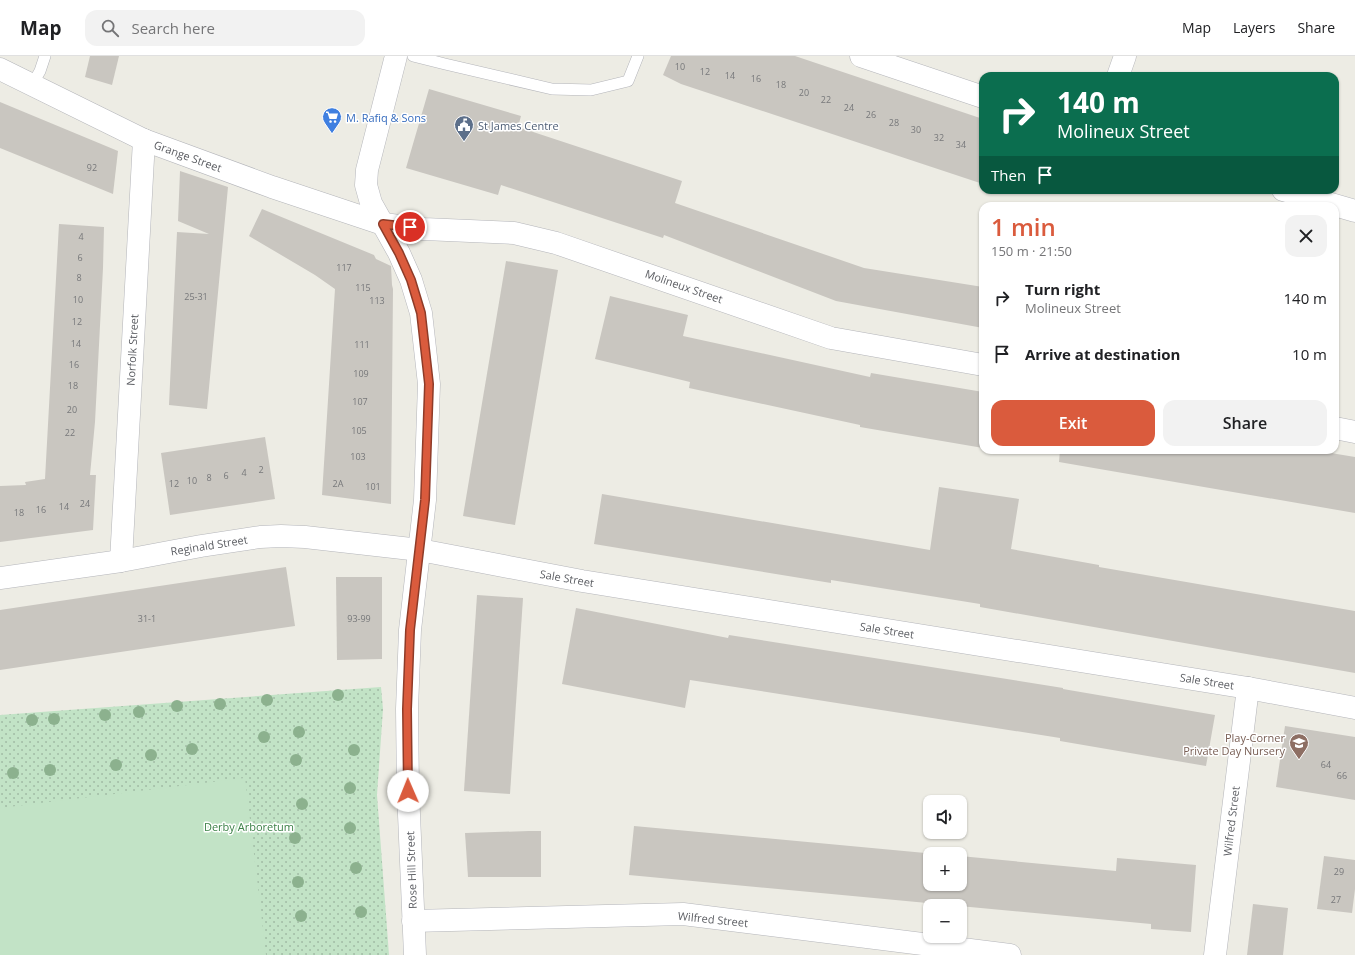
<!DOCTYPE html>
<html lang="en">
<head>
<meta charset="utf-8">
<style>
	body { margin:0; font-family:"Open Sans",sans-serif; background:#f2f2f2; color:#202124; height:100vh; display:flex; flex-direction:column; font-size:15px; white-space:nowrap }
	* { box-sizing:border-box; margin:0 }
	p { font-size:13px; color:#757577 }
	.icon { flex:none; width:22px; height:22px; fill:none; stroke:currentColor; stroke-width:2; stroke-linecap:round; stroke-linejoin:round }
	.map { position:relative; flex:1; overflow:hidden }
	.sheet { position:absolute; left:979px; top:146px; width:360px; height:252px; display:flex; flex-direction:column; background:#fff; border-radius:12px; box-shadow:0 1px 3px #0004 }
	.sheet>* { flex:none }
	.banner { position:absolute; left:979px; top:16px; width:360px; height:122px; border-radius:12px; box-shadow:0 1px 3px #0004; background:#0b6e4f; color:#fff; overflow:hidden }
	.buttons { position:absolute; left:923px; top:739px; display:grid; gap:8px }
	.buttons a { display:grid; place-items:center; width:44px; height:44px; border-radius:8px; background:#fff; box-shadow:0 1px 3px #0004; font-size:20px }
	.pin { position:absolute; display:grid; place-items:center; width:34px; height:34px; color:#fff; margin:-17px; border:2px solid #fff; border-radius:50%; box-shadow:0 1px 4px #0007 }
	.me { position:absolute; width:44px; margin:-22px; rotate:359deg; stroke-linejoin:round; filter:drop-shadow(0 0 3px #0008) }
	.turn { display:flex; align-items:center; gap:14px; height:84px; padding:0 12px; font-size:18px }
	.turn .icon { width:52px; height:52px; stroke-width:2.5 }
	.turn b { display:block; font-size:28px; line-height:34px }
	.then { display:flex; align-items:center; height:38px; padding:0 12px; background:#0003; gap:8px; font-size:15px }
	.round { display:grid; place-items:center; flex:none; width:42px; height:42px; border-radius:12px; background:#f2f2f2 }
	.head { display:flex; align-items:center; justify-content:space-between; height:68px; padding:0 12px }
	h1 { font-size:24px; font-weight:600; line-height:30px; color:#da5b3d }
	.button { display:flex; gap:8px; margin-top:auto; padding:8px 12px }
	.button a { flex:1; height:46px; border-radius:12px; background:#da5b3d; color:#fff; font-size:16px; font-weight:600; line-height:46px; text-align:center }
	.button a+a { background:#f2f2f2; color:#202124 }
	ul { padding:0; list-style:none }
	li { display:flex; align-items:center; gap:12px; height:56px; padding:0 12px }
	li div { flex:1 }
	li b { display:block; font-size:15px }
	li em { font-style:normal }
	header { display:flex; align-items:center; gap:24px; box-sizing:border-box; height:56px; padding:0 20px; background:#fff; border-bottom:1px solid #e0e0e0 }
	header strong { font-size:19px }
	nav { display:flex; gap:22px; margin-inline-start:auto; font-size:14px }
	.search { width:280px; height:36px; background:#f2f2f2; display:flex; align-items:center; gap:10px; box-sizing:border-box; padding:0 14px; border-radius:12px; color:#757577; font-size:15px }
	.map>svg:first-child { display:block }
	.grass { fill:url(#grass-dots) }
	.pitch { fill:#c2e3c6 }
	.building { fill:#c9c6c0 }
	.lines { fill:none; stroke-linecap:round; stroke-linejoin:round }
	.service-casing { stroke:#b4b5ba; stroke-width:12 }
	.minor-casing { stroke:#b4b5ba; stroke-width:23 }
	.tertiary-casing { stroke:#b4b5ba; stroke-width:23 }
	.service { stroke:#fff; stroke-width:11 }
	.minor { stroke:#fff; stroke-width:22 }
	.tertiary { stroke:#fff; stroke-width:22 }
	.tree { fill:#8cb18e }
	.route-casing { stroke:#8e3b28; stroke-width:10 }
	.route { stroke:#da5b3d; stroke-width:7 }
	.labels { text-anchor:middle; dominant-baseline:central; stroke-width:3; stroke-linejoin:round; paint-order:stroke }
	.number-label { font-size:9px; fill:#77787a }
	.shop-label { font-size:11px; fill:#366cbe; stroke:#fff; text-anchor:start }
	.service-label { font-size:11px; fill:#4e5e75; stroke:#fff; text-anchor:start }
	.street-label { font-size:11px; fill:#5c5e63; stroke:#fff }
	.education-label { font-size:11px; fill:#785e54; stroke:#fff; text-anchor:end }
	.park-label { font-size:11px; fill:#3c8147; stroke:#fff }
</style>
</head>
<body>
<header>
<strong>Map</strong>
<div class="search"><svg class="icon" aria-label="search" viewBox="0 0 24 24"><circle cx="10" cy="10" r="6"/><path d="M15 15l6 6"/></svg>Search here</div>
<nav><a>Map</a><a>Layers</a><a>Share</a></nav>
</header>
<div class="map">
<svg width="1355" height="899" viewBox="0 0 1355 899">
	<defs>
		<pattern id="grass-dots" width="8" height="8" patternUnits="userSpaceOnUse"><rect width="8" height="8" fill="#c2e3c6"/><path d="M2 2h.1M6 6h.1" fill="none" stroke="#a1bba4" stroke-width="1.8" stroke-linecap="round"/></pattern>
	</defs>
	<rect width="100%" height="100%" fill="#edece4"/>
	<polygon class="grass" points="381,631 383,653 377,739 389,899 0,899 0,659"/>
	<polygon class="pitch" points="245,722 266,899 0,899 0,752"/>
	<g class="building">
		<polygon points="90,0 119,0 112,29 85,21"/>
		<polygon points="671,0 795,0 983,63 983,128 681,28 663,19"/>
		<polygon points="429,33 521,60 518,71 682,125 675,147 864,212 983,231 983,272 836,245 664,179 663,182 501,129 498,139 406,112"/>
		<polygon points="0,46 118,95 113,138 0,92"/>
		<polygon points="180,115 228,131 207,353 169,349 177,176 209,178 178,165"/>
		<polygon points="262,153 374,199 376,203 391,210 392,229 393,233 391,448 322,439 335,233 315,219 249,180"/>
		<polygon points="59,168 104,171 103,212 95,366 90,419 96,419 93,474 0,486 0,430 26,429 25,426 45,423"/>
		<polygon points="506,205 558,214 515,469 463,460"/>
		<polygon points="610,240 688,259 683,280 870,321 871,317 983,336 983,392 860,371 860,369 689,332 690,326 595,303"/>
		<polygon points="265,381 275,443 170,459 161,397"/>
		<polygon points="1060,394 1313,394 1355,401 1355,457 1059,406"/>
		<polygon points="939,431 1019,443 1011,493 1099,509 1099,511 1355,555 1355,617 980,551 980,548 831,524 831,527 594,488 602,438 930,494"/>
		<polygon points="286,511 295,570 0,614 0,554"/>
		<polygon points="336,521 382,521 382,603 337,604"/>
		<polygon points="477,539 523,542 510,738 464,735"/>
		<polygon points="576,552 728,582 729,579 1063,632 1063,633 1215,659 1206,710 1060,685 1060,682 690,624 685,652 562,628"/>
		<polygon points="1285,670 1355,681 1355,744 1276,731"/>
		<polygon points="634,770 936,798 930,798 930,828 960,828 960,800 1116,815 1117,802 1196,809 1191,876 1151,873 1151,868 629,819"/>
		<polygon points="529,775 541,775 541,821 468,821 465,777"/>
		<polygon points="1324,800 1355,804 1355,833 1352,857 1317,853"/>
		<polygon points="1253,848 1288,852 1283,899 1247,899"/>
	</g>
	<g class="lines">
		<g class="service-casing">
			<g id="service">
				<polyline points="413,0 445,8 552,33 591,34 628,25 638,0"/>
				<polyline points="32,29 40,15 45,0"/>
			</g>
		</g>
		<g class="minor-casing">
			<g id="minor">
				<polyline points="396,0 367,114 366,129 371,147 399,197 411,224 421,257 429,328 425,444 410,574 407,653 408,735 415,899"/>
				<polyline points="0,13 144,84 272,131 383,168 424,173 514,177 556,187 831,282 983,309"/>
				<polyline points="1118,20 1125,0"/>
				<polyline points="1335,372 1355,376"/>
				<polyline points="121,505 144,84"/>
				<polyline points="0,522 121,505 201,490 260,481 281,480 305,481 420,494 582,525 1248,632 1355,652"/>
				<polyline points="413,865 683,858 1010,899"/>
				<polyline points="1215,899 1248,632"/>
			</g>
		</g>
		<g class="tertiary-casing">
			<g id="tertiary">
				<polyline points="861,0 983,41"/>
				<polyline points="1283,134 1355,155"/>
			</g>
		</g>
		<use href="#service" class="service"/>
		<use href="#minor" class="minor"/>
		<use href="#tertiary" class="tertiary"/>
	</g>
	<g class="tree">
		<circle cx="338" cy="639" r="6"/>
		<circle cx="267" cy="644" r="6"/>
		<circle cx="220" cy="648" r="6"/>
		<circle cx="177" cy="650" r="6"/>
		<circle cx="139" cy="656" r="6"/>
		<circle cx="105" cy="659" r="6"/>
		<circle cx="54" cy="663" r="6"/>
		<circle cx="32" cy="664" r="6"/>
		<circle cx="299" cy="676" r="6"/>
		<circle cx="264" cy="681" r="6"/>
		<circle cx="192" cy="693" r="6"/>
		<circle cx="354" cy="694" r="6"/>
		<circle cx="151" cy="699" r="6"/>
		<circle cx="296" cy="704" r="6"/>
		<circle cx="116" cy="709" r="6"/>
		<circle cx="50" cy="714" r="6"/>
		<circle cx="13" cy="717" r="6"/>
		<circle cx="350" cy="732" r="6"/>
		<circle cx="302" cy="748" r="6"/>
		<circle cx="350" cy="772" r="6"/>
		<circle cx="295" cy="782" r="6"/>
		<circle cx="356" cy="812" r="6"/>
		<circle cx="298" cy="826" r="6"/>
		<circle cx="361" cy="856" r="6"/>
		<circle cx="301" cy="860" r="6"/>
	</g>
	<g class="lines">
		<g class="route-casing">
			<polyline id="route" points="408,735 407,653 410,574 425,444 429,328 421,257 411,224 399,197 383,168 410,171"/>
		</g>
		<use href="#route" class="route"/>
	</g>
	<defs>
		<g id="supermarket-pin" transform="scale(1)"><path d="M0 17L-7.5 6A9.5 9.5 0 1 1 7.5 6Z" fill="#3f7fe0" stroke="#fff"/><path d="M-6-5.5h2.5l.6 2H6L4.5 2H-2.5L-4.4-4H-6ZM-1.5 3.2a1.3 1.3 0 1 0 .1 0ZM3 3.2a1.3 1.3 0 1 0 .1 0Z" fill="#fff"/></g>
		<g id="civic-pin" transform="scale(1)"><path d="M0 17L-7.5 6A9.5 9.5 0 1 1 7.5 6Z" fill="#5c6f8a" stroke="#fff"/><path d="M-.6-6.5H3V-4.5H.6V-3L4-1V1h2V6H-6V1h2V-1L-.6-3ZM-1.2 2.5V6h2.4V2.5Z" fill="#fff"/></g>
		<g id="school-pin" transform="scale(1)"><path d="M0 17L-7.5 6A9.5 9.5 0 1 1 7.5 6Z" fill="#8d6e63" stroke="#fff"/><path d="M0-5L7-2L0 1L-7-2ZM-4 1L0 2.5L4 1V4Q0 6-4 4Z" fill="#fff"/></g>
	</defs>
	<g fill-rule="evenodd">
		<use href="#supermarket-pin" x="332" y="61"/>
		<use href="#civic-pin" x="464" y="69"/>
		<use href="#school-pin" x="1299" y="687"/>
	</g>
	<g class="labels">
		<g class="number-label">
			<text x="680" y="10">10</text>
			<text x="705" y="15">12</text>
			<text x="730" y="19">14</text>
			<text x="756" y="22">16</text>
			<text x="781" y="28">18</text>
			<text x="804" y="36">20</text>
			<text x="826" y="43">22</text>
			<text x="849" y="51">24</text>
			<text x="871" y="58">26</text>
			<text x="894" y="66">28</text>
			<text x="916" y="73">30</text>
			<text x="939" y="81">32</text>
			<text x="961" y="88">34</text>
			<text x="92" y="111">92</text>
			<text x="81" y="180">4</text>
			<text x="80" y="201">6</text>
			<text x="344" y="211">117</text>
			<text x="79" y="221">8</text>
			<text x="363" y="231">115</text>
			<text x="196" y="240">25-31</text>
			<text x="78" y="243">10</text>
			<text x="377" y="244">113</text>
			<text x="77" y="265">12</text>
			<text x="76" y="287">14</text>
			<text x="362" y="288">111</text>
			<text x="74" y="308">16</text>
			<text x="361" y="317">109</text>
			<text x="73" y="329">18</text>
			<text x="360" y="345">107</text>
			<text x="72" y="353">20</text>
			<text x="359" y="374">105</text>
			<text x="70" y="376">22</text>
			<text x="358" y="400">103</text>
			<text x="261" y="413">2</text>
			<text x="244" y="416">4</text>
			<text x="226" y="419">6</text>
			<text x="209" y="421">8</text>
			<text x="192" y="424">10</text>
			<text x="174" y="427">12</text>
			<text x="338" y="427">2A</text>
			<text x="373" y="430">101</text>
			<text x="85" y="447">24</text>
			<text x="64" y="450">14</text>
			<text x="41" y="453">16</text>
			<text x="19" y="456">18</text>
			<text x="147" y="562">31-1</text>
			<text x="359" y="562">93-99</text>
			<text x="1326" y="708">64</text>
			<text x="1342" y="719">66</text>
			<text x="1339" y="815">29</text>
			<text x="1336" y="843">27</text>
		</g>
		<g class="shop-label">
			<text x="346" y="61">M. Rafiq &amp; Sons</text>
		</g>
		<g class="service-label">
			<text x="478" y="69">St James Centre</text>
		</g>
		<g class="street-label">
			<text transform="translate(188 100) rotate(20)">Grange Street</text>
			<text transform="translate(684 230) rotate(19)">Molineux Street</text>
			<text transform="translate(132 294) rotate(-87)">Norfolk Street</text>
			<text transform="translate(209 489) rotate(-9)">Reginald Street</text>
			<text transform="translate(567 522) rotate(10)">Sale Street</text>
			<text transform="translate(887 574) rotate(9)">Sale Street</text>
			<text transform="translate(1207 625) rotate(9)">Sale Street</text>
			<text transform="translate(1231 765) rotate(-83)">Wilfred Street</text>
			<text transform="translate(411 814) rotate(-92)">Rose Hill Street</text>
			<text transform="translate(713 863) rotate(6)">Wilfred Street</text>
		</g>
		<g class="education-label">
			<text x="1285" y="681">Play-Corner<tspan x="1285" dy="13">Private Day Nursery</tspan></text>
		</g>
		<g class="park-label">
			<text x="249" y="770">Derby Arboretum</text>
		</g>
	</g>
</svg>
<div class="buttons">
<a><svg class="icon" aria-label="sound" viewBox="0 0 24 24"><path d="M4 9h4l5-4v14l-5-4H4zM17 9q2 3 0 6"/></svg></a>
<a>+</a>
<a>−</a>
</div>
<div class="pin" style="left:410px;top:171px;background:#d93025"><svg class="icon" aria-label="arrive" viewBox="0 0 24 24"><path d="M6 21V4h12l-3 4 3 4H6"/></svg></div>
<svg class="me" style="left:408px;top:735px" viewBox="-20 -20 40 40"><circle r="19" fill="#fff"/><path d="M0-13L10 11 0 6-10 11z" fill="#da5b3d"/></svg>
<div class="banner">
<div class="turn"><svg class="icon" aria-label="right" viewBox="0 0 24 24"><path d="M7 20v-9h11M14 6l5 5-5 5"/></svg><div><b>140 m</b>Molineux Street</div></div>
<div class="then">Then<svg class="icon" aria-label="arrive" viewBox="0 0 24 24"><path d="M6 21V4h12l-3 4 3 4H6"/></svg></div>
</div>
<section class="sheet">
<div class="head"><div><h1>1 min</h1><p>150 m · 21:50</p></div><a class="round"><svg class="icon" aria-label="close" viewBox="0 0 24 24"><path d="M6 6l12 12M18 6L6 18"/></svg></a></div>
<ul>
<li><svg class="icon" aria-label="right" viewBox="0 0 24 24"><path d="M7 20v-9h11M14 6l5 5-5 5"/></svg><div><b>Turn right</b><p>Molineux Street</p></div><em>140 m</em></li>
<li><svg class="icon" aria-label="arrive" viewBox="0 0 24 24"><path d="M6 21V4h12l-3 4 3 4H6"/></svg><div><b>Arrive at destination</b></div><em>10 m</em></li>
</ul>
<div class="button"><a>Exit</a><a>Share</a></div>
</section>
</div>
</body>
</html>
